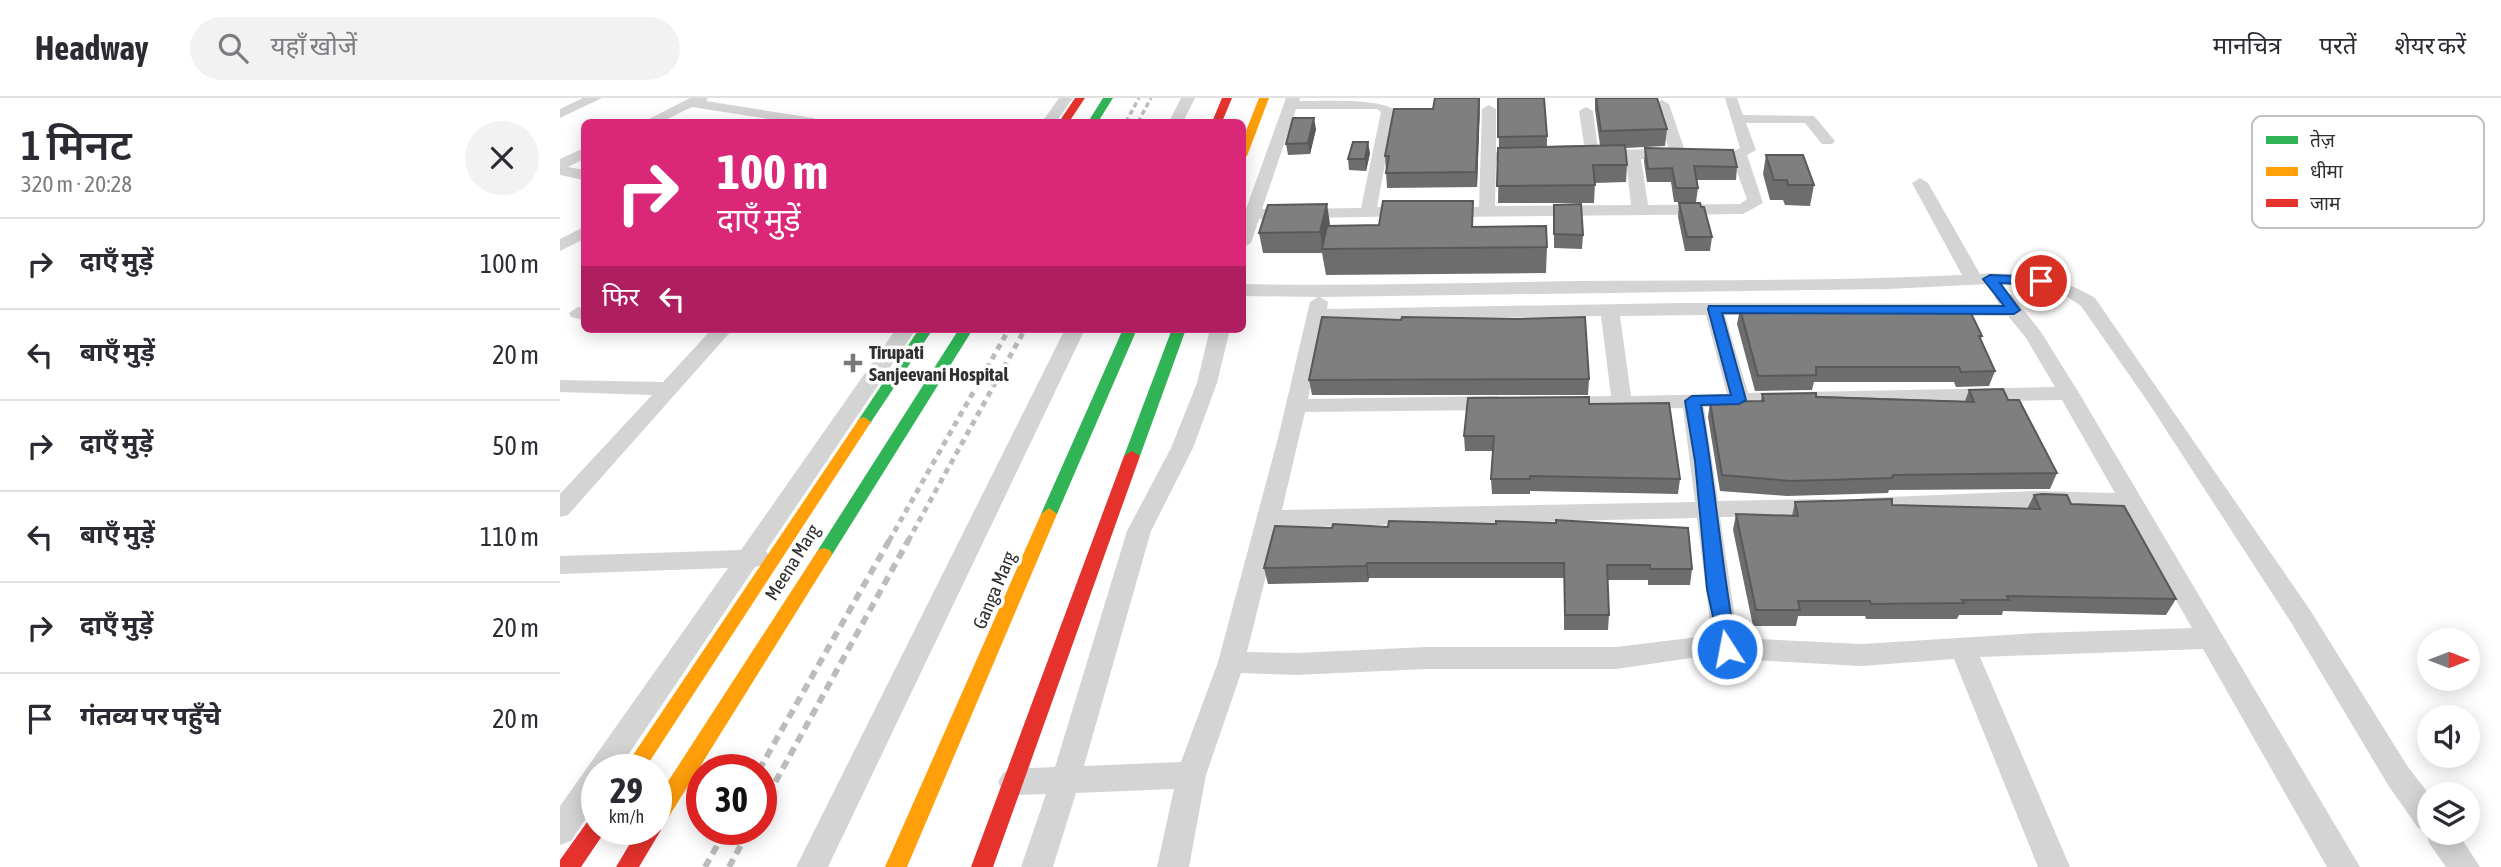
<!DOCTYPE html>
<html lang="hi">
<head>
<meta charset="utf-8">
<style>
	body { margin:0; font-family:"Asap Condensed","Noto Sans Devanagari",sans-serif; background:#f2f2f3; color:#2b2b33; height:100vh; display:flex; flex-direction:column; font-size:26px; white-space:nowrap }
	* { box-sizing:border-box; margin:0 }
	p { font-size:23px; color:#7c7c81 }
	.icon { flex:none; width:38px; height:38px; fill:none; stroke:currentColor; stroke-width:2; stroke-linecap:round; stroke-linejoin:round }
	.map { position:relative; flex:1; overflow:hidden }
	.side { display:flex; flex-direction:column; background:#fff; width:560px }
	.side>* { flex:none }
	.guide { position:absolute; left:21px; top:21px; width:665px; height:214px; border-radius:10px; box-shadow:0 4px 18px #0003; background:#db2777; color:#fff; overflow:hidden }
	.needle { width:46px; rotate:90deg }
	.tools { position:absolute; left:1857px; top:530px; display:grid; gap:14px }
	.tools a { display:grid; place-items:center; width:63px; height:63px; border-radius:50%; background:#fff; box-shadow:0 4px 18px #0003; font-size:35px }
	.speed { position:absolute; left:21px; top:656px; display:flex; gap:14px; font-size:35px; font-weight:700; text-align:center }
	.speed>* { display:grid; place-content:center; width:91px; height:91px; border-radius:50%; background:#fff; box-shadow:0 4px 18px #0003; line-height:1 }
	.speed small { font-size:18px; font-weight:400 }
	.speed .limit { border:10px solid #d22; background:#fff; color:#111 }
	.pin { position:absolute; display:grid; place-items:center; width:60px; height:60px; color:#fff; margin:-30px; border:4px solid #fff; border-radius:50%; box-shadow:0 2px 7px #0007 }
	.me { position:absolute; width:77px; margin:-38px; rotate:349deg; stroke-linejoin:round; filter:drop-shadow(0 0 5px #0008) }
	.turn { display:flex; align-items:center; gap:24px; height:147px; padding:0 21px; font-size:32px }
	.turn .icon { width:91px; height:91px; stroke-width:2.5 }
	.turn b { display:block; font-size:49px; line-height:60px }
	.then { display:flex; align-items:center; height:66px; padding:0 21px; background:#0003; gap:14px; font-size:26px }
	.round { display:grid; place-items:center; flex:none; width:74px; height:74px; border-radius:37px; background:#f2f2f3 }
	.overview { display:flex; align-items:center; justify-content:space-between; height:119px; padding:0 21px }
	h1 { font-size:42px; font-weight:600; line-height:52px }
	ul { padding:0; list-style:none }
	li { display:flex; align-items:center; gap:21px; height:91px; padding:0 21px; border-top:2px solid #e1e1e2 }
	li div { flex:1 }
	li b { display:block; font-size:26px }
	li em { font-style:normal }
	header { display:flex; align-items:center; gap:42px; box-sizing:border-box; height:98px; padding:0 35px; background:#fff; border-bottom:2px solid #e1e1e2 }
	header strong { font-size:33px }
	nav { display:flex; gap:38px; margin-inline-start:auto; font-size:24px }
	.search { width:490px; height:63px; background:#f2f2f3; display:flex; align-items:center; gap:18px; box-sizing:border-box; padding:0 24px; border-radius:38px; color:#7c7c81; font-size:26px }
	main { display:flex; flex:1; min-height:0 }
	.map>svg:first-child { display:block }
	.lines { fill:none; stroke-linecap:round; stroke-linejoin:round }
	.street { fill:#d4d4d4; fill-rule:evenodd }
	.fast { fill:#30b455; fill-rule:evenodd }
	.slow { fill:#ff9f0a; fill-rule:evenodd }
	.jam { fill:#e5322d; fill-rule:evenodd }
	.rail-far2 { stroke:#bcbcbc; stroke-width:3.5; stroke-dasharray:5 3.5; stroke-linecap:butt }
	.rail-far1 { stroke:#bcbcbc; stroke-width:5; stroke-dasharray:6 5; stroke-linecap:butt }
	.rail { stroke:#bcbcbc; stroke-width:6; stroke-dasharray:9 6; stroke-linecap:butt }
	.wall { fill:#6d6d6d }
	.shaded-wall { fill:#595959 }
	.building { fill:#7f7f7f; stroke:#595959; stroke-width:2 }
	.route { fill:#1a73e8; stroke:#114b97; stroke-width:2 }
	.poi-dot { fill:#787878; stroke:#fff; stroke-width:2.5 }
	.labels { text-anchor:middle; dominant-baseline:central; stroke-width:7; stroke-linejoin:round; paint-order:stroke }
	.poi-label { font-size:19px; font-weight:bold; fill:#303030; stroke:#fff; text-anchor:start }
	.street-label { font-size:19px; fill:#303030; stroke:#fff }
	.key { fill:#fff; stroke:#c1c1c1; stroke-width:2 }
	.key-label { font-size:19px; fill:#303030 }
</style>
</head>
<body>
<header>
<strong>Headway</strong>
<div class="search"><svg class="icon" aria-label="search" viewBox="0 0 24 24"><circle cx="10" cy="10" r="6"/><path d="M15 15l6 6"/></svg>यहाँ खोजें</div>
<nav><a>मानचित्र</a><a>परतें</a><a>शेयर करें</a></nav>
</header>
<main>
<section class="side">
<div class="overview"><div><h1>1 मिनट</h1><p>320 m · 20:28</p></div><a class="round"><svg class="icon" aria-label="close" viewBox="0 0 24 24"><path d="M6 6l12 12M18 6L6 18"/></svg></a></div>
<ul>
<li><svg class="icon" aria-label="right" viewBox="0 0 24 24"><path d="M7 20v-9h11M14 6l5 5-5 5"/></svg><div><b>दाएँ मुड़ें</b></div><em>100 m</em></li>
<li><svg class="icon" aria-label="left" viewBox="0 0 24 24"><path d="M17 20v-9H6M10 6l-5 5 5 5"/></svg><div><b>बाएँ मुड़ें</b></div><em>20 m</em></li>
<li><svg class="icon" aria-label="right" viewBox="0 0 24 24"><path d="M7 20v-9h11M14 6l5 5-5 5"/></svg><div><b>दाएँ मुड़ें</b></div><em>50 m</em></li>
<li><svg class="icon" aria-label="left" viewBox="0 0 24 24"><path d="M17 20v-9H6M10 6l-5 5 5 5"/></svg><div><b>बाएँ मुड़ें</b></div><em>110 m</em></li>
<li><svg class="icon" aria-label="right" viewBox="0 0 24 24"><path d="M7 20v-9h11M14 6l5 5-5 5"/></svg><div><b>दाएँ मुड़ें</b></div><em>20 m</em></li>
<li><svg class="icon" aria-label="arrive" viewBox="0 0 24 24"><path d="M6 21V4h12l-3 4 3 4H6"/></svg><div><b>गंतव्य पर पहुँचे</b></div><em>20 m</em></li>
</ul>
</section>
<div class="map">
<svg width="1941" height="769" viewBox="0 0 1941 769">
	<rect width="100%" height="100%" fill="#fff"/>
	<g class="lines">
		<g class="street">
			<polygon points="23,0 42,0 0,20 0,11"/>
			<polygon points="130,0 148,0 146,3 253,20 260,24 228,24 132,9 101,24 83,24"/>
			<polygon points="499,0 513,0 496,24 482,24"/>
			<polygon points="621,0 635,0 623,24 609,24"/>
			<path d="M 726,0 L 740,0 L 739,3 C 762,3 820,0 835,12 L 817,109 L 850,109 L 858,114 L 856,118 L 699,121 L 691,145 L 682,150 L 682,111 L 686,111 ZM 736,11 L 817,11 L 821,14 L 801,110 L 702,111 Z"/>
			<polygon points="1165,0 1177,0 1183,17 1254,18 1275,43 1272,46 1262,46 1245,25 1186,25 1196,52 1187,57 1203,105 1183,116 885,119 877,114 885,109 919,109 922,11 929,7 936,11 936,54 968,53 976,58 968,63 936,63 935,108 1071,107 1066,61 1026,60 1019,13 1026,9 1033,13 1038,52 1109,51 1095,6 1102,2 1109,6 1126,56 1118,61 1081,61 1088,107 1180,106 1187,101 1170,55 1180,50"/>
			<polygon points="24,50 24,61 8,69 24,72 24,82 0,77 0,61"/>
			<path d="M 1360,80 L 1368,85 L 1420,176 C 1461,174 1499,178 1535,200 L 1750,512 L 1848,669 L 1869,696 L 1869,735 L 1898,735 L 1920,769 L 1886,769 L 1869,745 L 1866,733 L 1858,730 L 1828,687 L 1732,526 L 1588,304 L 1521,208 L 1500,194 L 1480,188 L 1429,186 L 1328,191 L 760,199 L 768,204 L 767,211 L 1120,205 L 1439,206 L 1435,200 L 1437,196 L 1451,196 L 1481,234 L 1519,295 L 1800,769 L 1767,769 L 1643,551 L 1420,559 L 1510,769 L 1478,769 L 1394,561 L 1302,568 L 1138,559 L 1056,571 L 866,571 L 736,577 L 681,575 L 646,677 L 629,769 L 597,769 L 614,691 L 516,695 L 493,769 L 461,769 L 486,696 L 453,697 L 443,693 L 438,684 L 443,675 L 453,671 L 495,669 L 567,433 L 611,350 L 637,285 L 650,231 L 670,231 L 657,285 L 633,350 L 591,433 L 524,668 L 621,664 L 658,564 L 718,340 L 750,204 L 758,199 L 682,198 L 682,186 C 794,188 905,185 1016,183 C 1145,182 1274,183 1402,177 L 1352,85 ZM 1146,217 L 1167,296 L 1071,298 L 1060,218 ZM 1165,217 L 1448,218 L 1466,240 L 1495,289 L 1188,295 ZM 1041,218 L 1051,298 L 998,299 L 991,301 L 988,306 L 991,311 L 998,313 L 1123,310 L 1135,404 L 722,412 L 745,314 L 936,312 L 943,310 L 946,305 L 943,300 L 936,298 L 748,301 L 764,223 ZM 1502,302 L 1555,395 L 1475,393 L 1305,400 L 1297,402 L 1293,408 L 1297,414 L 1305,416 L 1475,409 L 1564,411 L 1632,530 L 1477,535 L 1302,546 L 1178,540 L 1160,419 L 1264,417 L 1272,415 L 1276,409 L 1272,403 L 1264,401 L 1158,403 L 1144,309 ZM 1137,420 L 1152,539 L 1138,539 L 1056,549 L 866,549 L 736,555 L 687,554 L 718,429 Z"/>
			<polygon points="24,129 24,141 0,153 0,141"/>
			<polygon points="18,209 24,210 24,222 11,219 9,215"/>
			<polygon points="152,231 173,231 8,417 0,419 0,396 92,297 0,294 0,282 103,284"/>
			<polygon points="336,231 356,231 206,453 211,460 208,466 195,469 58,672 37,672 37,704 11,743 0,747 0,708 168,470 0,476 0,458 181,452"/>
			<polygon points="505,231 525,231 268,769 236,769"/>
		</g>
		<g class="fast">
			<polygon points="543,0 553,0 538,24 528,24"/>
			<polygon points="359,231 373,231 309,327 299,327 297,324"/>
			<polygon points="399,231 413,231 270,460 258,460 256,456 258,452"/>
			<polygon points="563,231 577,231 497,416 489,422 483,420 481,416"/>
			<polygon points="612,231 626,231 580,358 572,363 567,362 564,358"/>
		</g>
		<g class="slow">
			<polygon points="699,0 709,0 687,58 682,61 682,43"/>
			<polygon points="304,319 311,324 84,672 63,672 299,321"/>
			<polygon points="489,410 497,416 347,769 325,769 481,416"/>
			<polygon points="264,450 270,452 272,456 270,460 103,728 96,730 96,702 258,452"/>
		</g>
		<g class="jam">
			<polygon points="515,0 525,0 509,24 499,24"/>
			<polygon points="662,0 672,0 662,24 652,24"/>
			<polygon points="572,353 580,358 433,769 411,769 564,358"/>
			<polygon points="37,717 37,732 46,732 21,769 0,769 0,762 30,720"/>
			<polygon points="96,725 101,732 79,769 56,769 78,732 96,732"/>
		</g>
		<g class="rail-far2">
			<polyline points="566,24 579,0"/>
			<polyline points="578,24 591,0"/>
		</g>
		<g class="rail-far1">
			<polyline points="329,443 449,231"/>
			<polyline points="348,443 465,231"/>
		</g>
		<g class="rail">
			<polyline points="199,672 330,441"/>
			<polyline points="201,710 349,441"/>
			<polyline points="145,769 166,732"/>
			<polyline points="169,769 189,732"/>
		</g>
	</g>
	<g class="wall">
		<polygon points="920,0 917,89 827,90 825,58 873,11"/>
		<polygon points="938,0 987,38 987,48 1040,47 1035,12 1035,0 1097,0 1107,31 1105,48 1065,50 1067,67 1066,84 1035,85 1034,105 938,105 939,50"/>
		<polygon points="756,31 750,56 728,57 726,46"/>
		<polygon points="1085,50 1177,69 1176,82 1136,82 1138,90 1136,104 1114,104 1111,84 1087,84 1084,64"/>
		<polygon points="810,55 806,73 789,72 788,61"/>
		<polygon points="1206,57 1254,87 1250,108 1225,107 1223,102 1210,102 1203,76"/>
		<polygon points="1119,105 1152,139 1150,153 1125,153 1118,119"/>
		<polygon points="994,107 1023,137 1022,151 994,150"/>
		<polygon points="770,126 769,128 914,129 987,149 986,175 766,177 762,155 703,155 699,135"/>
		<polygon points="1180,211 1262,215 1263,211 1422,238 1420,242 1435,273 1429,288 1396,289 1394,284 1254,284 1252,292 1195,293 1177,226"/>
		<polygon points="841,222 1029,281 1028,297 752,297 749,282"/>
		<polygon points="1409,292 1448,302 1497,375 1490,391 1329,392 1328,395 1227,398 1160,393 1148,319 1150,304 1201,303 1202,296 1405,303"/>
		<polygon points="1029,306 1120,381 1118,396 970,393 970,396 932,396 931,381 933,353 905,353 904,338"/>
		<polygon points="1474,397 1511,406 1616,501 1606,517 1443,513 1442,517 1399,517 1397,521 1306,521 1305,518 1238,518 1236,528 1193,528 1173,432 1176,416 1232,418 1235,404 1467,411"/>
		<polygon points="715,428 1132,471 1130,487 1088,487 1088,482 1048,482 1049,517 1048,532 1004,532 1004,480 809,480 808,484 708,486 704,470"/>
	</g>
	<g class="shaded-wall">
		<polygon points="920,0 920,10 917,89 916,74"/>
		<polygon points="754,20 756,31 750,56 748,45"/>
		<polygon points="808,44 810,55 806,73 805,61"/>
		<polygon points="767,106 770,126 764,151 763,151 760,134"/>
		<polygon points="807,465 809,480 808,484 806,468"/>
	</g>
	<g class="building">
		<polygon points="875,0 919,0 916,74 826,75 829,58 825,58 834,11 873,11"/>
		<polygon points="938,0 984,0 987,38 938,39"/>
		<polygon points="1036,0 1097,0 1107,31 1041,33"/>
		<polygon points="733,20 754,20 748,45 726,46"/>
		<polygon points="793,44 808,44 805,61 788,61"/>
		<polygon points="1065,47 1067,67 1033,67 1035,87 937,88 938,50"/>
		<polygon points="1085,50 1173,52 1177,69 1134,68 1138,90 1116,90 1112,70 1088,71"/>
		<polygon points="1206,57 1243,57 1254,87 1228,87 1227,82 1214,82"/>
		<polygon points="823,103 913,103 912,129 986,128 987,149 762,151 767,128 819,127"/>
		<polygon points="1119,105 1140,105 1141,109 1144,109 1152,139 1127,139"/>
		<polygon points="767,106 760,134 699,135 708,107"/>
		<polygon points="1021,106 1023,137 994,136 994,107"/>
		<polygon points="1180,211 1264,215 1263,211 1410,213 1422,238 1419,238 1435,273 1401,274 1399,269 1256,269 1256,277 1198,278"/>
		<polygon points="762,219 841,222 842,219 956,221 1025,219 1029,281 749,282"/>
		<polygon points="1443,291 1448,302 1459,302 1497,375 1333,377 1332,380 1230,383 1162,377 1150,304 1204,303 1202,296 1256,295 1256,299 1414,304 1409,292"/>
		<polygon points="1029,299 1029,306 1109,305 1120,381 970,378 970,381 931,381 934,338 904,338 908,300"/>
		<polygon points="1482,396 1507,397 1511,406 1564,408 1616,501 1447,498 1449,502 1402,502 1404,505 1311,506 1310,503 1238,503 1240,512 1196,512 1176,416 1238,418 1235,404 1332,401 1332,407 1480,411 1474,397"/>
		<polygon points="996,422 1128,430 1132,471 1090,471 1090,467 1047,467 1049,517 1005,517 1004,465 807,465 806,468 704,470 715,428 772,430 773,426 828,429 829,423 936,426 936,423 996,425"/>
	</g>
	<path class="route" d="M 1430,177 L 1481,179 L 1487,183 L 1481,187 L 1440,185 L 1460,212 L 1454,216 L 1162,215 L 1186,302 L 1179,306 L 1141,307 C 1156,388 1161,470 1177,551 L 1174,556 L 1167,558 L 1161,556 L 1147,491 L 1135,363 L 1125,303 L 1132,298 L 1171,297 L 1148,211 L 1149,208 L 1444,208 L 1423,181 Z"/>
	<path class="poi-dot" d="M289.5 254.5h7v7h7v7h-7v7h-7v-7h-7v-7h7z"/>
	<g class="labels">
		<g class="poi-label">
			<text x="309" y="254">Tirupati<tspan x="309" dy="22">Sanjeevani Hospital</tspan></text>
		</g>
		<g class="street-label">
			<text transform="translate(232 464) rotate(-58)">Meena Marg</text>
			<text transform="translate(434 492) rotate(-67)">Ganga Marg</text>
		</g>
	</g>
	<rect x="1692" y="18" width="232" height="112" rx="10" class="key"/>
	<rect x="1706" y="38" width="32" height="8" fill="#30b455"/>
	<rect x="1706" y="69" width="32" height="9" fill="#ff9f0a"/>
	<rect x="1706" y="101" width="32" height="8" fill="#e5322d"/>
	<g class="key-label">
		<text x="1750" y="49">तेज़</text>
		<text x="1750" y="80">धीमा</text>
		<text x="1750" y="112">जाम</text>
	</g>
</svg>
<div class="tools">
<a><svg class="needle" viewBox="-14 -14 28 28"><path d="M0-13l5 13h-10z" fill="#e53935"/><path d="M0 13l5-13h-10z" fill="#7c7c81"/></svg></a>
<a><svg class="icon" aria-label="sound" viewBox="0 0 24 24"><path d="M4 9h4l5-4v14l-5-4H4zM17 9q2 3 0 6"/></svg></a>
<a><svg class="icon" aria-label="layers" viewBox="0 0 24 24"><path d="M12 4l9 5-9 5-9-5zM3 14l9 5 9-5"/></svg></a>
</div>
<div class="speed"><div>29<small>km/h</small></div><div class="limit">30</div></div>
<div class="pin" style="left:1481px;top:183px;background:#d93025"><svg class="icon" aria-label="arrive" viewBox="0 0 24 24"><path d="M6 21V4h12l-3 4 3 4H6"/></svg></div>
<svg class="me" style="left:1167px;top:551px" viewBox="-20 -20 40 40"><circle r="17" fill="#1a73e8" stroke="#fff" stroke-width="3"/><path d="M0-11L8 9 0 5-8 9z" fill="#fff"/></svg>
<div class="guide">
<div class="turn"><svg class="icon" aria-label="right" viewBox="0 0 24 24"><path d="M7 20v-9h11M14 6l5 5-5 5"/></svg><div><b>100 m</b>दाएँ मुड़ें</div></div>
<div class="then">फिर<svg class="icon" aria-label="left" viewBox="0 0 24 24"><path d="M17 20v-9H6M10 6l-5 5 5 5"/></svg></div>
</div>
</div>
</main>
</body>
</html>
